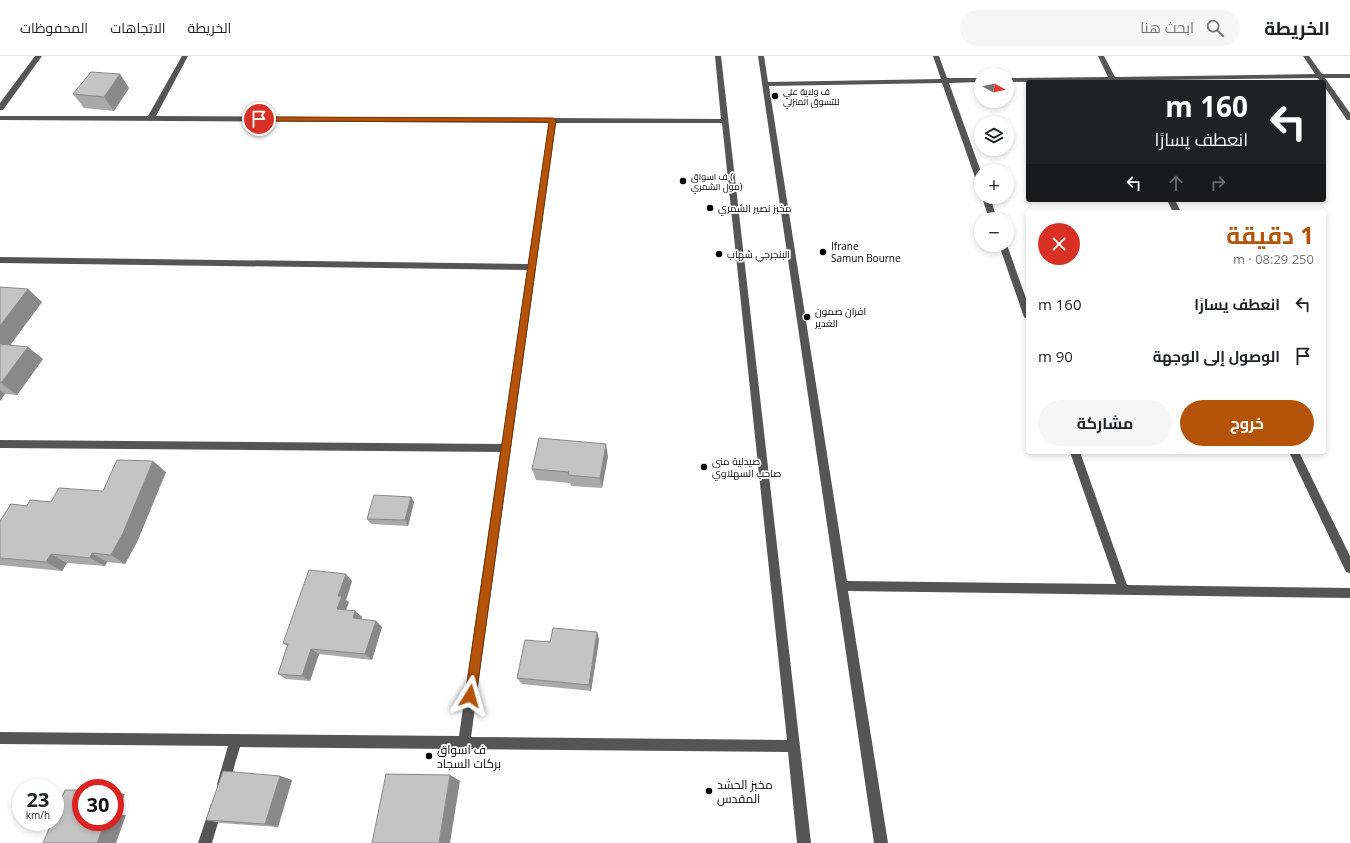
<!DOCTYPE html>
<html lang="ar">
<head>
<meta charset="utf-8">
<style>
	body { margin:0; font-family:"Open Sans",Cairo,sans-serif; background:#f6f6f6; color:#202124; direction:rtl; height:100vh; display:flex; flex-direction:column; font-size:15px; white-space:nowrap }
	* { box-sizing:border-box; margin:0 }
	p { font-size:13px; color:#757577 }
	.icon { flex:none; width:22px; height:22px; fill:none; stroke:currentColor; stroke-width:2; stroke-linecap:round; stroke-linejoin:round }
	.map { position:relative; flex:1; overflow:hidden; direction:ltr }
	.drawer { position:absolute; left:1026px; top:154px; width:300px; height:244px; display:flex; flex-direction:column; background:#fff; border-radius:4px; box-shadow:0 2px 6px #0003; direction:rtl }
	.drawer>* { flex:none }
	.guide { position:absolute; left:1026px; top:24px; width:300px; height:122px; border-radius:4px; box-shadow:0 2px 6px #0003; direction:rtl; background:#202124; color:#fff; overflow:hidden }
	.needle { width:26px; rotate:98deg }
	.fabs { position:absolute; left:974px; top:12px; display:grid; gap:8px }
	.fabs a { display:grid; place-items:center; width:40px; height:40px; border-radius:50%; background:#fff; box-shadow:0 2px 6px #0003; font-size:20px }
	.speed { position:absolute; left:12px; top:723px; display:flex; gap:8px; font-size:20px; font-weight:700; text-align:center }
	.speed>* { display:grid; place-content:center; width:52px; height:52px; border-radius:50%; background:#fff; box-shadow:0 2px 6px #0003; line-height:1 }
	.speed small { font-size:10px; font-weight:400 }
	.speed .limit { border:6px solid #d22; background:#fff; color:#111 }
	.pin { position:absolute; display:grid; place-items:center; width:34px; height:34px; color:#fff; margin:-17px; border:2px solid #fff; border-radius:50%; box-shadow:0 1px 4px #0007 }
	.me { position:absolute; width:44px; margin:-22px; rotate:8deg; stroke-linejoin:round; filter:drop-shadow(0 0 3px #0008) }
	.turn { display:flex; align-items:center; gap:14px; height:84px; padding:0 12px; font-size:18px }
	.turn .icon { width:52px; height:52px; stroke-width:2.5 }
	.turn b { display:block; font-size:28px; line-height:34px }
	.lanes { display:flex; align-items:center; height:38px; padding:0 12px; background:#0003; justify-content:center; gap:20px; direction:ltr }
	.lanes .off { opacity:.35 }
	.round { display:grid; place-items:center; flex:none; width:42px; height:42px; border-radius:21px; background:#f6f6f6 }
	.summary { display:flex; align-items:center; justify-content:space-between; height:68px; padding:0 12px }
	h1 { font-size:24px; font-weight:700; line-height:30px; color:#b45309 }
	.primary-button { display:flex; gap:8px; margin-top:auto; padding:8px 12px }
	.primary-button a { flex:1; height:46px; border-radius:24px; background:#b45309; color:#fff; font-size:16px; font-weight:700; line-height:46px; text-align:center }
	.primary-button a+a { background:#f6f6f6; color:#202124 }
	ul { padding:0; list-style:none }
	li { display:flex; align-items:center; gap:12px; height:52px; padding:0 12px }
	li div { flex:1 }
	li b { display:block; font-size:15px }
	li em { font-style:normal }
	header { display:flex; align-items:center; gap:24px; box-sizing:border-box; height:56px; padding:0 20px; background:#fff; border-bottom:1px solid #e0e0e0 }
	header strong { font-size:19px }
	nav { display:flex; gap:22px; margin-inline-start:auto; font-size:14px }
	.search { width:280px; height:36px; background:#f6f6f6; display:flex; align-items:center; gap:10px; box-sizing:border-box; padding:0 14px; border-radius:22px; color:#757577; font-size:15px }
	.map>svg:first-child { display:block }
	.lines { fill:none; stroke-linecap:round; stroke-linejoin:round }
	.minor { fill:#555; fill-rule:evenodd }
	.wall { fill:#a9a9a9 }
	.shaded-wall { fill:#898989 }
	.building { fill:#c4c4c4; stroke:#898989 }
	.route { fill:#b45309; stroke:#753606 }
	.poi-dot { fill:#000; stroke:#fff; stroke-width:1.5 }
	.labels { text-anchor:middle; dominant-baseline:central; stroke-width:3.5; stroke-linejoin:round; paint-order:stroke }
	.far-poi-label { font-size:9px; fill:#000; stroke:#fff; text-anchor:start }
	.poi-label { font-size:10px; fill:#000; stroke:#fff; text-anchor:start }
	.near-poi-label { font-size:12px; fill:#000; stroke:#fff; text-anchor:start }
</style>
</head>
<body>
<header>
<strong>الخريطة</strong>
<div class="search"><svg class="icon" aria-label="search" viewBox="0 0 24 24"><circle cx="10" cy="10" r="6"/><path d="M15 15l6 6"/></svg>ابحث هنا</div>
<nav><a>الخريطة</a><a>الاتجاهات</a><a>المحفوظات</a></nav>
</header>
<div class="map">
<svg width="1350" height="787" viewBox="0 0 1350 787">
	<rect width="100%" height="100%" fill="#fff"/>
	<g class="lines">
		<g class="minor">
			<polygon points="35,0 42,0 3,54 0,54 0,47"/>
			<path d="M 182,0 L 188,0 L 156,60 L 721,63 L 715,0 L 721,0 L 811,787 L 797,787 L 788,696 L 240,691 L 229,728 L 227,732 L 223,734 L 219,732 L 217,728 L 228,690 L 0,688 L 0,676 L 459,680 L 500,396 L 0,392 L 0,384 L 502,388 L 527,214 L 0,207 L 0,201 L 528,208 L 549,67 L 0,64 L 0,60 L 148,60 ZM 556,67 L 722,67 L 787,684 L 471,681 Z"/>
			<polygon points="758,0 764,0 768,26 941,23 933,0 939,0 947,22 981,22 981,26 949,27 981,116 981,130 977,127 942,27 769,30 847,525 1116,528 1070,396 1080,396 1127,529 1350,532 1350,542 848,535 888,787 874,787"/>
			<polygon points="1098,0 1104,0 1115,21 1315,18 1303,0 1309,0 1322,18 1350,18 1350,22 1325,22 1350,57 1350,64 1347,64 1324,30 1324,26 1321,26 1318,22 1007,26 1007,22 1108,21"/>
			<polygon points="982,141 990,141 997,163 989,163"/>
			<polygon points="1167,144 1175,144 1181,156 1173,156"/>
			<polygon points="999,189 1007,189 1028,248 1028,264 1024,261"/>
			<polygon points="1289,396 1299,396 1350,500 1350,517 1346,516"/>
			<polygon points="216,747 221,748 222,753 212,787 198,787 211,748"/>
		</g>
	</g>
	<g class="wall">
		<polygon points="129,32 114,55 84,52 73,38"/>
		<polygon points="0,231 42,246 10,289 43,303 17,339 5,338 0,345"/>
		<polygon points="608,400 602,432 571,430 570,427 536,424 532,413"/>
		<polygon points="166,416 137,486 125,508 107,506 105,510 67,507 62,515 0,509 0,465 27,450 51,446 103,435"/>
		<polygon points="411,441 414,446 408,470 371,468 367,463"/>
		<polygon points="352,525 346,544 349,546 346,554 355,555 362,561 361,563 382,571 372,604 319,598 310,625 286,623 278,618 287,590 283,587"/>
		<polygon points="597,576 599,584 591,635 522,628 517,622 550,586"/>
		<polygon points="280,720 292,724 278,771 221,767 206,764"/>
	</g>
	<g class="shaded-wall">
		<polygon points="120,18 129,32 114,55 104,41"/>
		<polygon points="28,233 42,246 3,299 0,297 0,270"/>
		<polygon points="28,291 43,303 17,339 1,327"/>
		<polygon points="0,334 5,338 0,345"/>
		<polygon points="606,388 608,400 602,432 600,422"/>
		<polygon points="153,405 166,416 137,486 125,508 111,499"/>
		<polygon points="411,441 414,446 408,470 405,464"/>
		<polygon points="92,497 107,506 105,510 90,502"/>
		<polygon points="51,498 67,507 62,515 46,506"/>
		<polygon points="346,518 352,525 346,544 349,546 344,559 337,553 338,540"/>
		<polygon points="355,555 362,561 359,568 353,562"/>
		<polygon points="376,565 382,571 372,604 365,598"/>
		<polygon points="597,576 599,584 591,635 589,629"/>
		<polygon points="311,593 319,598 310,625 302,620"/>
		<polygon points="450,719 460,725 450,787 439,787"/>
		<polygon points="280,720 292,724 278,771 265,768"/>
		<polygon points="115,736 125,738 118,758 126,759 116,787 97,787 105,766 115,766"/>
	</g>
	<g class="building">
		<polygon points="91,16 120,18 104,41 73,38"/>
		<polygon points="0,231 28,233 0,270"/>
		<polygon points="0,288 28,291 1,327 0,327"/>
		<polygon points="539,382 606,388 600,422 568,419 569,416 532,413"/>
		<polygon points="117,404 153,405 123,477 111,499 92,497 90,502 51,498 46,506 0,502 0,465 11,448 27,450 30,444 51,446 59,432 103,435"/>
		<polygon points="374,439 411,441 405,464 367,463"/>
		<polygon points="309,514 346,518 338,540 342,540 337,553 355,555 353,562 376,565 365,598 311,593 302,620 278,618 288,588 283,587"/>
		<polygon points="553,572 597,576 589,629 517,622 525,584 550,586"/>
		<polygon points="223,715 280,720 265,768 206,764"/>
		<polygon points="386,718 450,719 439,787 372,787"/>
		<polygon points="65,734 81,734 81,766 105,766 97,787 43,787 52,766 55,766 55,758"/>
	</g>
	<polygon class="route" points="257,61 553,62 556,64 476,640 474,643 470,645 466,643 465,640 549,66 259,65 257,64"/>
	<g class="poi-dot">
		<circle cx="775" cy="40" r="4"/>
		<circle cx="683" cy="125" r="4"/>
		<circle cx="710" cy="152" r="4"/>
		<circle cx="823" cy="196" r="4"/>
		<circle cx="719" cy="198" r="4"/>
		<circle cx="807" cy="261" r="4"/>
		<circle cx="704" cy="411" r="4"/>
		<circle cx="429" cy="700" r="4"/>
		<circle cx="709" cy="735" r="4"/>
	</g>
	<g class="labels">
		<g class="far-poi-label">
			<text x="783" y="35">ف ولاية علي<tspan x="783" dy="10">للتسوق المنزلي</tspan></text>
			<text x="691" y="120">ف اسواق (<tspan x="691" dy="10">مول الشمري)</tspan></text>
		</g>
		<g class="poi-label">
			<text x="718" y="152">مخبز نصير الشمري</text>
			<text x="831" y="190">Ifrane<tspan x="831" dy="12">Samun Bourne</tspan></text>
			<text x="727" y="198">البنجرجي شهاب</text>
			<text x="815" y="255">افران صمون<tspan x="815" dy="12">الغدير</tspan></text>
			<text x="712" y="405">صيدلية منى<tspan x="712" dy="12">صاحب السهلاوي</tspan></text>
		</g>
		<g class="near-poi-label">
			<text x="437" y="693">ف اسواق<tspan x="437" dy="14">بركات السجاد</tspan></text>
			<text x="717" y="728">مخبز الحشد<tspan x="717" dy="14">المقدس</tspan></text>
		</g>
	</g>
</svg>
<div class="fabs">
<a><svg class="needle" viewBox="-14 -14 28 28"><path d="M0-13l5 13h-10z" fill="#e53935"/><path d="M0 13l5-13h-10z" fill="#757577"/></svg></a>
<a><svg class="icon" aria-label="layers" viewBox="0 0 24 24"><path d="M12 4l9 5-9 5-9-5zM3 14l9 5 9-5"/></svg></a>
<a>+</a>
<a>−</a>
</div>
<div class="speed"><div>23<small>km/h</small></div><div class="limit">30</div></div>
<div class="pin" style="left:259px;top:63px;background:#d93025"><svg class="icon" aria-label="arrive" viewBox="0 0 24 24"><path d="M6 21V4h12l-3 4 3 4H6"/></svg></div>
<svg class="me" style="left:470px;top:640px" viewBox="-20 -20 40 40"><path d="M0-17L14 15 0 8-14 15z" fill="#b45309" stroke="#fff" stroke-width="4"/></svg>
<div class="guide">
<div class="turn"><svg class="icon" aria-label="left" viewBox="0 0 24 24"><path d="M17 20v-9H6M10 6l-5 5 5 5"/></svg><div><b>160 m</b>انعطف يسارًا</div></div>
<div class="lanes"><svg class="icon" aria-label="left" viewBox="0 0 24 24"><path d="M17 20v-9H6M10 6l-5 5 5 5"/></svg><svg class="icon off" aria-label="ahead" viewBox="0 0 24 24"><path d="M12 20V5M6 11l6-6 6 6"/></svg><svg class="icon off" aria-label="right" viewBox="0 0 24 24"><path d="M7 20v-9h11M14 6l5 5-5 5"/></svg></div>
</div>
<section class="drawer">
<div class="summary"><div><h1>1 دقيقة</h1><p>250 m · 08:29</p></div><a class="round" style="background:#d93025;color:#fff"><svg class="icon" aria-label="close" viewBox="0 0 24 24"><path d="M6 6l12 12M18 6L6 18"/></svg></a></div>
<ul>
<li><svg class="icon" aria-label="left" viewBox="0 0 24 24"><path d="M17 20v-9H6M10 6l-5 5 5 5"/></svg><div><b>انعطف يسارًا</b></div><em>160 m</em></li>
<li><svg class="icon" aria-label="arrive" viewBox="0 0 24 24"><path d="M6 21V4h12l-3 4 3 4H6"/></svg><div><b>الوصول إلى الوجهة</b></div><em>90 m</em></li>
</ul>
<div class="primary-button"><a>خروج</a><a>مشاركة</a></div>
</section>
</div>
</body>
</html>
